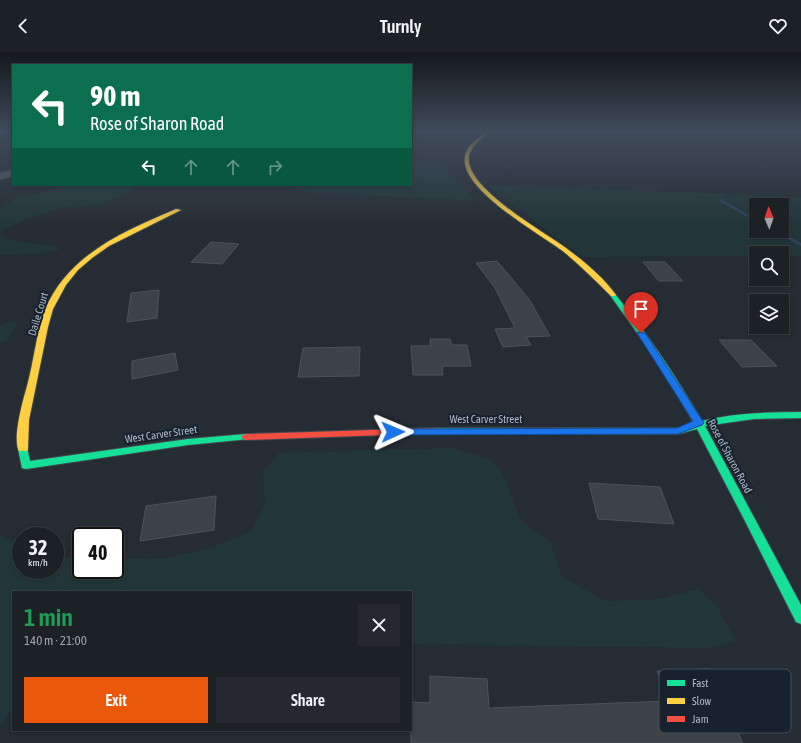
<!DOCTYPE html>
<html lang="en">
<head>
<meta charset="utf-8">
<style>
	body { margin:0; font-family:"Asap Condensed",sans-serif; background:#25292e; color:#f1f3f6; height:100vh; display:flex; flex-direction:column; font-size:15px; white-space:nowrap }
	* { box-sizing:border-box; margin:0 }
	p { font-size:13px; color:#a0a3a7 }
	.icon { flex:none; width:22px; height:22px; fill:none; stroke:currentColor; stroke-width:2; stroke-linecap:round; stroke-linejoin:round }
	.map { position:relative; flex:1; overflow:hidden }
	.panel { position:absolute; left:12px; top:539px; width:400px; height:140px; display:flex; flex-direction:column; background:#1c2126; border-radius:0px; box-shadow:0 2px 6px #0003,0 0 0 1px #3a3e43 }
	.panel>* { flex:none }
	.top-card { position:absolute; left:12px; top:12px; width:400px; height:122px; border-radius:0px; box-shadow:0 2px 6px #0003,0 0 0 1px #3a3e43; background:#0b6e4f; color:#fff; overflow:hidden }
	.needle { width:26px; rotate:358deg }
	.fabs { position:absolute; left:749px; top:146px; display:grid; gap:8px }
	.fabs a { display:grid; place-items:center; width:40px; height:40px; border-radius:0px; background:#1c2126; box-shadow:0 2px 6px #0003,0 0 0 1px #3a3e43; font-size:20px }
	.speed { position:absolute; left:12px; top:475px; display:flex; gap:8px; font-size:20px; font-weight:700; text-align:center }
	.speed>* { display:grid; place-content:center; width:52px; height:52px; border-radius:50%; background:#1c2126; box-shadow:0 2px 6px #0003,0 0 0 1px #3a3e43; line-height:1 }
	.speed small { font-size:10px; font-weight:400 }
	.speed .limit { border:2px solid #111; border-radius:6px; background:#fff; color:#111 }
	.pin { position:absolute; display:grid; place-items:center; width:34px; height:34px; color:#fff; margin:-41px -17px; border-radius:50% 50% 50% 0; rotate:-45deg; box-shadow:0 0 4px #0007 }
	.pin .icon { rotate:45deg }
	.me { position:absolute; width:44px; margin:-22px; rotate:89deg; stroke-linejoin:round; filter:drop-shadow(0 0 3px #0008) }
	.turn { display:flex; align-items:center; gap:14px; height:84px; padding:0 12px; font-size:18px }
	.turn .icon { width:52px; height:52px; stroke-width:2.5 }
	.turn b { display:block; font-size:28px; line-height:34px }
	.lanes { display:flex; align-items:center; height:38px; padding:0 12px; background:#0003; justify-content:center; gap:20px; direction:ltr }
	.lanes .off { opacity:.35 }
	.round { display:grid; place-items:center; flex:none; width:42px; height:42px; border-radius:0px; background:#25292e }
	.overview { display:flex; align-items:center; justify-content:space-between; height:68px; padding:0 12px }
	h1 { font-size:24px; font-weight:600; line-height:30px; color:#1e9e55 }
	.cta { display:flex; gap:8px; margin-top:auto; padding:8px 12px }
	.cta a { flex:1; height:46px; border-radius:0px; background:#ea580c; color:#fff; font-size:16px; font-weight:600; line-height:46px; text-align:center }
	.cta a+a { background:#25292e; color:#f1f3f6 }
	header { display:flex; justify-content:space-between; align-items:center; height:52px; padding:0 12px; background:#1c2126; font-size:18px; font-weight:600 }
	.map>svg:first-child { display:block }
	.green { fill:#223639; fill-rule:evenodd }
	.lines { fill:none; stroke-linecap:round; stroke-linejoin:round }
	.stream { fill:#2e435c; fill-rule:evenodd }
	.building { fill:#3d4249; stroke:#4c535c }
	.street-casing { stroke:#42484e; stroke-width:2 }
	.fast-casing { stroke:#42484e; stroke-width:2 }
	.slow-casing { stroke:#42484e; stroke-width:2 }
	.jam-casing { stroke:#42484e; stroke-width:2 }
	.street { fill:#545962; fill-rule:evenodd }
	.fast { fill:#16e098; fill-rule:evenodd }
	.slow { fill:#ffcf43; fill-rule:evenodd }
	.jam { fill:#f24e42; fill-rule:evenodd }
	.route { fill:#1a73e8; stroke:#114b97 }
	.labels { text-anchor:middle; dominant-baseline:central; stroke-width:4; stroke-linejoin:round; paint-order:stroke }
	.street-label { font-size:11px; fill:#adb7c6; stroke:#18222e }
	.key { fill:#18222e; stroke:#454f5c; stroke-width:1 }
	.key-label { font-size:11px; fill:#adb7c6 }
</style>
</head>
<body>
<header><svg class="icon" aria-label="back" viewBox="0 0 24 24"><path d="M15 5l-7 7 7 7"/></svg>Turnly<svg class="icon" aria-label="heart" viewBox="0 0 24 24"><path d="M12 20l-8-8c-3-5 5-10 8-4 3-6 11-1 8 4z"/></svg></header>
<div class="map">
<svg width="801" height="691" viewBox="0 0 801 691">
	<rect width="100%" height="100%" fill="#252c33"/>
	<g class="green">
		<polygon points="411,108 440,110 476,149 307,140 283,133 411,133"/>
		<path d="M 486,133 L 801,145 L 801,204 L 782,204 L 782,201 L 756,201 L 756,204 L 582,205 ZM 756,153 L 782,153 L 782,179 L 756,179 Z"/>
		<polygon points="55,135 130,135 134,138 100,153 61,156 22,169 0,180 0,156 19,145 41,141"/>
		<polygon points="0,180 3,186 18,190 58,194 59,198 42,201 0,203"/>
		<polygon points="12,269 18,273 7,288 0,291 0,273"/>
		<polygon points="451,396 487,406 500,416 521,468 551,491 562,525 606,549 661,547 698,537 718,556 736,589 709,596 411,592 411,540 13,540 13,656 0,675 0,482 21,494 21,518 55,518 55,506 81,506 81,518 115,518 115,506 162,507 210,496 251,480 265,451 263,420 279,401"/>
	</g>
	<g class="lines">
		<g class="stream">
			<polygon points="719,147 721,147 756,167 756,170 719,149"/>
			<polygon points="773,179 778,179 801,191 801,194"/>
		</g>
	</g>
	<g class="building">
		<polygon points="211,190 239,192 222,212 191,210"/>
		<polygon points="497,209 529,247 550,284 526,285 531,293 503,295 495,277 515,276 495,236 476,211"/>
		<polygon points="643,210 665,210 683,229 659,229"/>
		<polygon points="159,238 157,266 127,270 131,241"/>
		<polygon points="430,287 450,287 452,293 467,293 471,314 442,314 443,323 413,323 411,294 430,294"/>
		<polygon points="719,288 751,288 777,314 742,315"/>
		<polygon points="360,295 359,324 298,325 303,296"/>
		<polygon points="175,301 178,318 132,327 132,309"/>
		<polygon points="589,431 660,435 674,472 598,467"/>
		<polygon points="216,444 214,478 140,489 146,454"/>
		<polygon points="708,617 743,691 411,691 411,650 430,651 430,624 487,627 489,656 669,649 657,619"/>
	</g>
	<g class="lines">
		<g class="street-casing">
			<polygon id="street" points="13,118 13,124 0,127 0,121"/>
		</g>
		<g class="fast-casing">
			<g id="fast">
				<path d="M 613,241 L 615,242 C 648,282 676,325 702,369 C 734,361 768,360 801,360 L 801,366 L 754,367 L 705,374 L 801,553 L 801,572 L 796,570 L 745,469 L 697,377 L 678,382 L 435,382 L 430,379 L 435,376 L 678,376 L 694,371 L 655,306 L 610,243 Z"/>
				<polygon points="246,382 249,383 251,385 249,387 188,393 26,417 22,416 18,397 19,395 27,395 30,409 188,387"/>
			</g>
		</g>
		<g class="slow-casing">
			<g id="slow">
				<path d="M 487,79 L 492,79 C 483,86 472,92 469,104 C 463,136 548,182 570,199 C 587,212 604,226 616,243 L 615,244 L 611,244 C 596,229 581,214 564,200 C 542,183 458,137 465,104 C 467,93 479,86 487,79 Z"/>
				<path d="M 176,157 L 181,158 L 109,194 L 92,206 L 78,218 L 66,233 L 53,257 L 48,275 L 29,368 L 28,397 L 27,399 L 19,399 C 12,387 23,348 27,334 C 34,309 36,282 45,258 C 68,202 125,179 176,157 Z"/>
			</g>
		</g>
		<g class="jam-casing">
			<polygon id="jam" points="435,376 438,377 440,379 438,381 246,388 243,387 241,385 243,383 246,382"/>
		</g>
		<use href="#street" class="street"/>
		<use href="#fast" class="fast"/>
		<use href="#slow" class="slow"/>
		<use href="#jam" class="jam"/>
	</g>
	<linearGradient id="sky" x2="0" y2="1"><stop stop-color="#14181c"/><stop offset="0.45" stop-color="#404b5b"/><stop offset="1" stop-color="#404b5b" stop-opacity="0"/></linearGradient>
	<rect width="801" height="176" fill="url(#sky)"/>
	<polygon class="route" points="638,280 645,281 704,371 702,373 678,382 393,383 388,380 393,377 677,376 693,369 637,281"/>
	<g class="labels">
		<g class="street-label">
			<text transform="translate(38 262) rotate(-73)">Daile Court</text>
			<text x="486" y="367">West Carver Street</text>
			<text transform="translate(161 382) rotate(-8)">West Carver Street</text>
			<text transform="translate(730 404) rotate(62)">Rose of Sharon Road</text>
		</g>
	</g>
	<rect x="659" y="617" width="132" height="64" rx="6" class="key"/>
	<rect x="667" y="628" width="18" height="6" fill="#16e098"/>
	<rect x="667" y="646" width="18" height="6" fill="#ffcf43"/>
	<rect x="667" y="664" width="18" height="6" fill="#f24e42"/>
	<g class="key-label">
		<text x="692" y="635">Fast</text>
		<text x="692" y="653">Slow</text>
		<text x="692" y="671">Jam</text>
	</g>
</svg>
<div class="fabs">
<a><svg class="needle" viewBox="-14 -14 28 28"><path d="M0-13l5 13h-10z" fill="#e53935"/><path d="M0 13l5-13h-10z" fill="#a0a3a7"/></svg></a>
<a><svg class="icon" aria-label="search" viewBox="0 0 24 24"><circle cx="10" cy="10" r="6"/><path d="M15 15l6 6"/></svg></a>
<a><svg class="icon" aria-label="layers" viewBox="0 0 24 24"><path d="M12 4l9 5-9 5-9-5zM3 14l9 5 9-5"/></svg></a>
</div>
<div class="speed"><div>32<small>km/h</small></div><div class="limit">40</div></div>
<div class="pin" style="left:641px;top:281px;background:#d93025"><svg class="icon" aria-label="arrive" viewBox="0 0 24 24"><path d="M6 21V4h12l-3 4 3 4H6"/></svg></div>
<svg class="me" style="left:393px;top:380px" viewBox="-20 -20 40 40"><path d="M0-17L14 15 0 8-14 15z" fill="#1a73e8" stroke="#fff" stroke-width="4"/></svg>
<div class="top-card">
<div class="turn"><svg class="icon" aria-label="left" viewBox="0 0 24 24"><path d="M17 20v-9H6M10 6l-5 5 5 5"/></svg><div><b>90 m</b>Rose of Sharon Road</div></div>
<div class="lanes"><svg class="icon" aria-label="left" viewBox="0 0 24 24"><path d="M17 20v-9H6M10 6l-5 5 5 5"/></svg><svg class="icon off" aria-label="ahead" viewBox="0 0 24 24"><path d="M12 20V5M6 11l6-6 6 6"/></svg><svg class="icon off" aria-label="ahead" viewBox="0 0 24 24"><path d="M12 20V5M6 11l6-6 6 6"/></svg><svg class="icon off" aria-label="right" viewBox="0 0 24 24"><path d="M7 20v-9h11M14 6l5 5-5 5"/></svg></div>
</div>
<section class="panel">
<div class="overview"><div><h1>1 min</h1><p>140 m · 21:00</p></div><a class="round"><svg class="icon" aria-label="close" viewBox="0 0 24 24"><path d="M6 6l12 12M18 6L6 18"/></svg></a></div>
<div class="cta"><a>Exit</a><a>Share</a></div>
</section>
</div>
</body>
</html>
